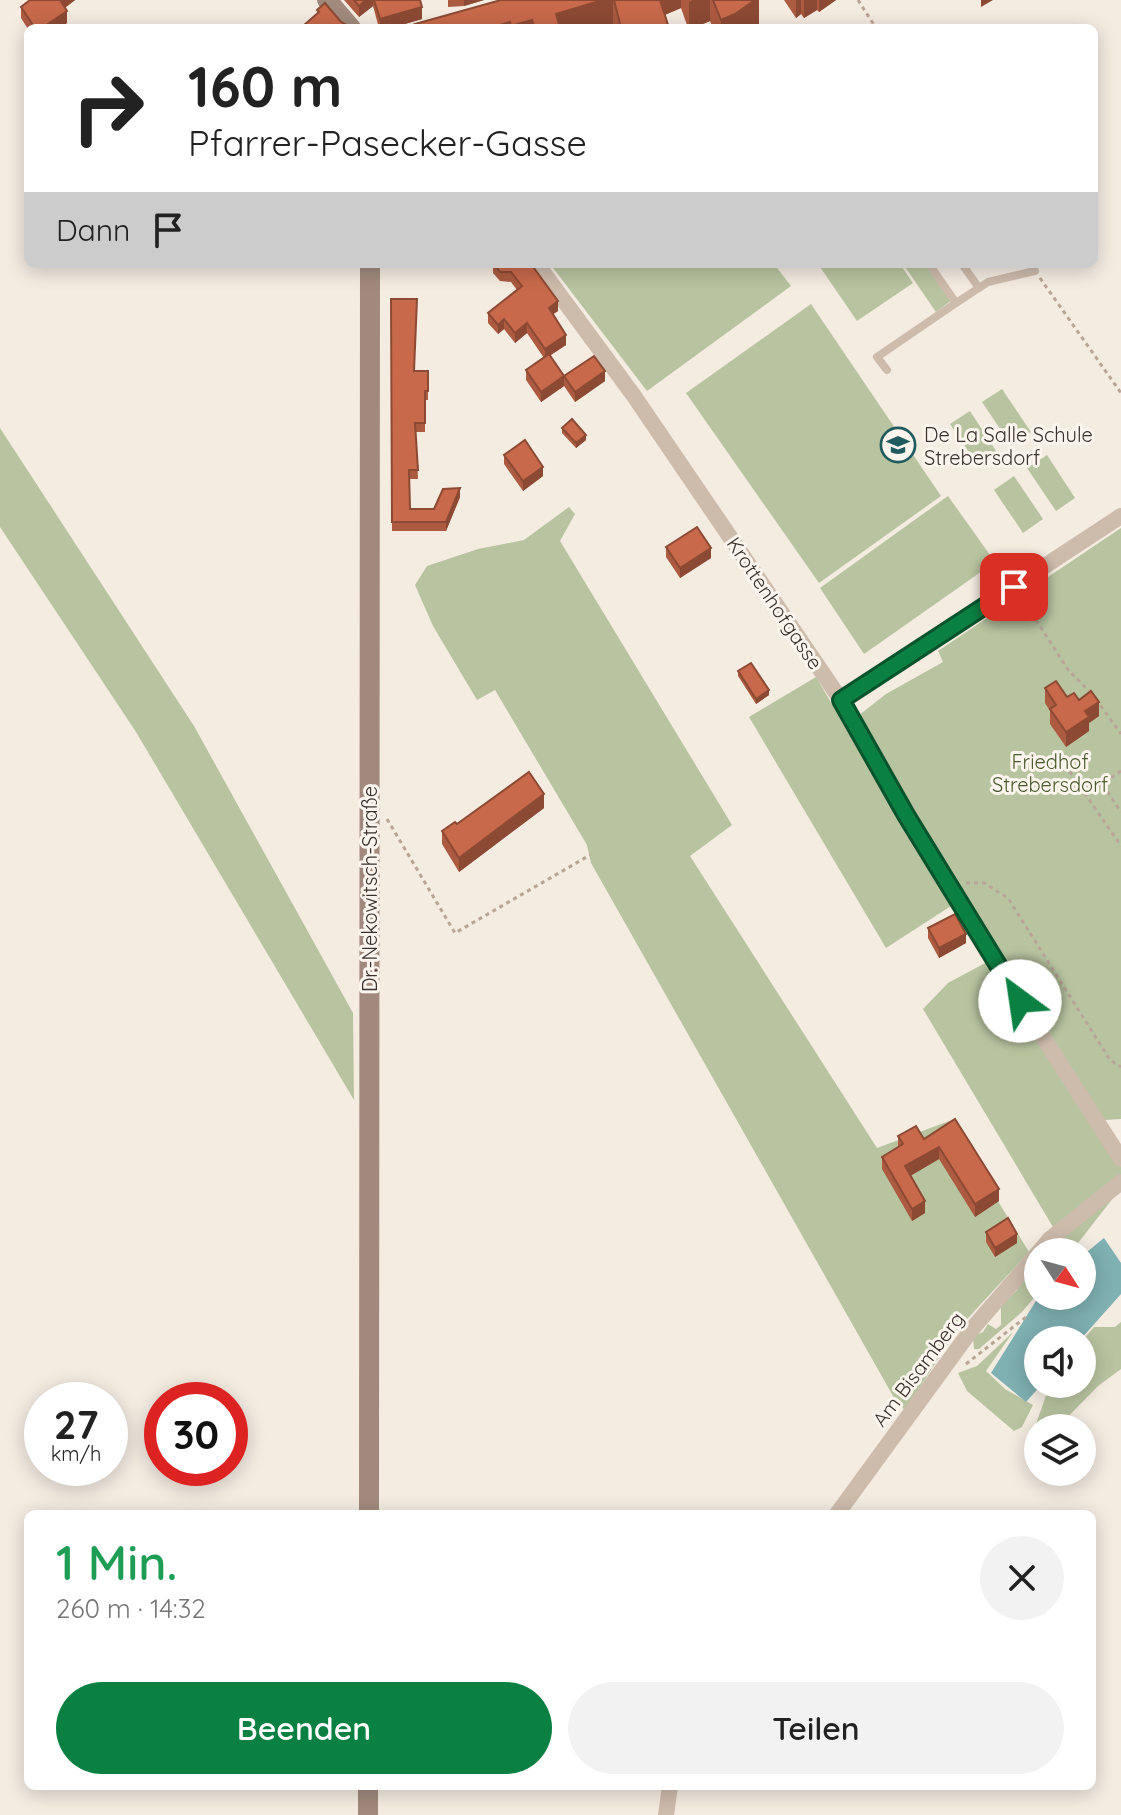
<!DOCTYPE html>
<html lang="de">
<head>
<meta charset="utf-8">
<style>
	body { margin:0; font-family:Quicksand,sans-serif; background:#f2f2f2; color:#222; height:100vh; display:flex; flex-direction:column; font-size:30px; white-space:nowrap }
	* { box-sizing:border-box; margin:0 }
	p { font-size:26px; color:#767676 }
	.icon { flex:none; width:44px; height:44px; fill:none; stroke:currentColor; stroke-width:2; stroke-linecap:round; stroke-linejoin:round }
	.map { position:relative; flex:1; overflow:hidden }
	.drawer { position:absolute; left:24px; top:1510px; width:1072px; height:280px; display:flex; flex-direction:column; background:#fff; border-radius:12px; box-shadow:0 4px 20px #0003 }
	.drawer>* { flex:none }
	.guide { position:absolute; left:24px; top:24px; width:1074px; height:244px; border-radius:12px; box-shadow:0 4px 20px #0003; background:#fff; color:#222; overflow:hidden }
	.needle { width:52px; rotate:126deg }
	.tools { position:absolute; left:1024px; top:1238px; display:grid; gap:16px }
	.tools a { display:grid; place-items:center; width:72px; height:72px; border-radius:50%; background:#fff; box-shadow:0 4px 20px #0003; font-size:40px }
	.speed { position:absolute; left:24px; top:1382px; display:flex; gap:16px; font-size:40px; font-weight:700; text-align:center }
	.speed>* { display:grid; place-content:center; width:104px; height:104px; border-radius:50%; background:#fff; box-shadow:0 4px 20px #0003; line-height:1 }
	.speed small { font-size:20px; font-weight:400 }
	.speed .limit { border:12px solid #d22; background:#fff; color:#111 }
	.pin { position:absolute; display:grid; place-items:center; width:68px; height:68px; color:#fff; margin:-34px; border-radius:16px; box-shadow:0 4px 12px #0006 }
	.me { position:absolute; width:88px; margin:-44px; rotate:329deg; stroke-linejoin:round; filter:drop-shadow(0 0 6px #0008) }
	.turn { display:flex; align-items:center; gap:28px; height:168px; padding:0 32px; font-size:36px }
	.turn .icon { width:104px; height:104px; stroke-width:2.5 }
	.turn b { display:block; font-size:56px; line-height:68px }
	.then { display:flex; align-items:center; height:76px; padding:0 32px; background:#0003; gap:16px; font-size:30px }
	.round { display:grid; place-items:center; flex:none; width:84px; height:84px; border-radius:42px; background:#f2f2f2 }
	.headline { display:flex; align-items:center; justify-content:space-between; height:136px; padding:0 32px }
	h1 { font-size:48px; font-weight:600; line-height:60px; color:#1e9e55 }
	.primary-button { display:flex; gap:16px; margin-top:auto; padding:16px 32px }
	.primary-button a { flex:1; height:92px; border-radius:48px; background:#0b8043; color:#fff; font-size:32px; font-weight:600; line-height:92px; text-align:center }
	.primary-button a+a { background:#f2f2f2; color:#222 }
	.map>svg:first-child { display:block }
	.green { fill:#b8c4a0 }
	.water { fill:#7fb0b2 }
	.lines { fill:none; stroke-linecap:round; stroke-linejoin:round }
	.path { stroke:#b9a596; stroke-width:3; stroke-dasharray:4 4; stroke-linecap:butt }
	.service { stroke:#cdbbac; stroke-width:8 }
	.minor { stroke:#cdbbac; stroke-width:16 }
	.secondary { stroke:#a18a7d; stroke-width:20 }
	.wall { fill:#ac5a40 }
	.shaded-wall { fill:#8c4a34 }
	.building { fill:#c8694b; stroke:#8c4a34; stroke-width:2 }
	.route-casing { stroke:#07532c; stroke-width:20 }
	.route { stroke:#0b8043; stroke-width:14 }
	.labels { text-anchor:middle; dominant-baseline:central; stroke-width:6; stroke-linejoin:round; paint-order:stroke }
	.poi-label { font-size:20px; fill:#3b302b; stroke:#fbf5ee; text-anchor:start }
	.street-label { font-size:20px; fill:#3b302b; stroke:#fbf5ee }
	.park-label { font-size:20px; fill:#4a5a2e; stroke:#fbf5ee }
</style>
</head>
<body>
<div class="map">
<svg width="1121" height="1815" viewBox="0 0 1121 1815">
	<rect width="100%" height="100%" fill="#f4ebe1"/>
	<g class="green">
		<polygon points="550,264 774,264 791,286 647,391"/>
		<polygon points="818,264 900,264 913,283 857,321"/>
		<polygon points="903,264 927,264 952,300 936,312"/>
		<polygon points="811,304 941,496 819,583 686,393"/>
		<polygon points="1002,389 1031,432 1011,445 982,402"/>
		<polygon points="970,411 998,454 979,467 950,424"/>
		<polygon points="0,428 194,726 353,1013 354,1100 136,732 0,527"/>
		<polygon points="1047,455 1075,498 1056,511 1027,468"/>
		<polygon points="1014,476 1043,519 1023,533 994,490"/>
		<polygon points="948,496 995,562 864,654 820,588"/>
		<polygon points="569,507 575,514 560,541 732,825 690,856 877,1148 949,1121 1029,1252 957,1330 905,1410 897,1403 591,863 587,845 495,690 477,700 433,626 415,585 427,566 478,549 524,540"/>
		<polygon points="1121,528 1121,1119 1104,1120 854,719 886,694 943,662 938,651"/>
		<polygon points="816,677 951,906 886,948 749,717"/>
		<polygon points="987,962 1121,1167 1121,1175 1053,1227 923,1009 948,983"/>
		<polygon points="1113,1198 1071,1252 1047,1252 1061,1235"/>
		<polygon points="1038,1262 1038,1293 1022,1312 979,1349 974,1349 973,1336 983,1332 988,1324 996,1329 1001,1325 1001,1306 1017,1290 1018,1286"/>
		<polygon points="1121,1322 1121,1369 1098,1386 1057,1428 1038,1428 1038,1431 1035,1427 1050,1384 1082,1384 1082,1341 1094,1327 1115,1327"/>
		<polygon points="1013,1332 986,1371 1005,1389 1033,1405 1022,1427 1014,1431 967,1391 958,1373 977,1366"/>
	</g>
	<polygon class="water" points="1104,1238 1121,1263 1121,1294 1080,1340 1038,1340 1038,1384 1042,1384 1026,1402 991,1373 1039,1296 1082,1296 1082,1256"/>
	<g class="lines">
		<g class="path">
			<polyline points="858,0 876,28"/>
			<polyline points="1040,278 1121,393"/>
			<polyline points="1023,600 1069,671 1091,693"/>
			<polyline points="1096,699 1121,734"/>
			<polyline points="1065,765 1086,795"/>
			<polyline points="1121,771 1086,795 1121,846"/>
			<polyline points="1103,785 1121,812"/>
			<polyline points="387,819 455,933 590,855"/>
			<polyline points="966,883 984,883 1008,898 1110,1060 1121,1067"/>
			<polyline points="966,1364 1026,1317"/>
		</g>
		<g class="service">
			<polyline points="929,264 956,303 988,282 1035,271"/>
			<polyline points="962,264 979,288"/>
			<polyline points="887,370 877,357 956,303"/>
		</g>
		<g class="minor">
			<polyline points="537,264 634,396 841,700 906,815 1020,1001 1121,1159"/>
			<polyline points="841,700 1121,516"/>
			<polyline points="1039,1252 1050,1239 1121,1182"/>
			<polyline points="837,1514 972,1329 1038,1253"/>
			<polyline points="666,1815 670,1786"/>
		</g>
		<g class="secondary">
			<polyline points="327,0 351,28"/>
			<polyline points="369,1514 370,264"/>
			<polyline points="368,1815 368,1786"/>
		</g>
	</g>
	<g class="wall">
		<polygon points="30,0 75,0 65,8 67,23 59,28 28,29 21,18 21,7"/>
		<polygon points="344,0 420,0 422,19 391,28 379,28 373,6 359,17"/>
		<polygon points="448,0 484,0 464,6 448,7"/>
		<polygon points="501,0 759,0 759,25 755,28 713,28 710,21 693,28 688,28 681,8 665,15 669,28 614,28 613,25 604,28 415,28 415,24"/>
		<polygon points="784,0 836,0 819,12 817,10 804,18 801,14 796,18"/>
		<polygon points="490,264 531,264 558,311 553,314 566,345 550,355 564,376 605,381 575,402 564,386 541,402 526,380 526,370 544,358 527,333 515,343 504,329 498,334 488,323 488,313 517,290 511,282 500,281 493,273 493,268"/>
		<polygon points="391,299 414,371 428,371 428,400 425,400 425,432 416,432 418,479 410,479 410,509 434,509 460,497 446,531 392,531"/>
		<polygon points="562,428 586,440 576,448 562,433"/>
		<polygon points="504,455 543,476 523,491 504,464"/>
		<polygon points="666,547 711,558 680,578 666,557"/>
		<polygon points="738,671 769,695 756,704 738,676"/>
		<polygon points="1045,688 1067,697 1079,700 1099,716 1089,723 1089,731 1066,747 1050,724 1050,711 1045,703"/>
		<polygon points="544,808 459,872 442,844 442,831 457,824"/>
		<polygon points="928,928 966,943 939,958 928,938"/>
		<polygon points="955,1119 999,1201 975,1217 939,1159 910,1176 925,1213 912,1221 882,1169 882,1157 898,1147 898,1136 924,1139"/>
		<polygon points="986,1232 1017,1243 995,1257 986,1242"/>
	</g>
	<g class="shaded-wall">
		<polygon points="60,0 75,0 59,12"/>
		<polygon points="366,0 373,0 373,6 359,17 359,6"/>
		<polygon points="464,0 484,0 464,6"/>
		<polygon points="603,0 613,0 613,25 604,28 556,28 556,14"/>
		<polygon points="657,0 681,0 681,8 657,18"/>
		<polygon points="693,0 710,0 710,21 693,28 689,28 689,2"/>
		<polygon points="755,0 759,0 759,25 755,28 721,28 721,20"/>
		<polygon points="796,0 801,0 801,14 796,18"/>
		<polygon points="804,0 817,0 817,10 804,18"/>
		<polygon points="819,0 836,0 819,12"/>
		<polygon points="981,0 993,0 981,7"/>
		<polygon points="422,7 422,19 391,28 380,28 380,19"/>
		<polygon points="67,11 67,23 59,28 42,28"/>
		<polygon points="532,20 532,28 511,28 511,26"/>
		<polygon points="510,22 510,28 490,28"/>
		<polygon points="558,301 558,311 549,317 549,308"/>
		<polygon points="504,319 504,329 498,334 498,325"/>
		<polygon points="527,323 527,333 515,343 515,333"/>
		<polygon points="566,335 566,345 545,359 545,349"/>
		<polygon points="605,371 605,381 575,402 575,392"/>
		<polygon points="564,376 564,386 541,402 541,392"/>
		<polygon points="586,435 586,440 576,448 576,443"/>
		<polygon points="543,467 543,476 523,491 523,481"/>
		<polygon points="460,488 460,497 446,531 446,522"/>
		<polygon points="711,548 711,558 680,578 680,568"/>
		<polygon points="769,690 769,695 756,704 756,699"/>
		<polygon points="1099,702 1099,716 1089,723 1089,731 1066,747 1066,732 1085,711"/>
		<polygon points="544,794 544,808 459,872 459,858"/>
		<polygon points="966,934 966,943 939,958 939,948"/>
		<polygon points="939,1147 939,1159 905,1179 905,1166"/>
		<polygon points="999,1189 999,1201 975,1217 975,1204"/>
		<polygon points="925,1201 925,1213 912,1221 912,1209"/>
		<polygon points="1017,1234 1017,1243 995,1257 995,1248"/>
	</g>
	<g class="building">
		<polygon points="30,0 60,0 67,11 42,28 35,28 21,7"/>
		<polygon points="354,0 366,0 359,6"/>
		<polygon points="374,0 420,0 422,7 380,19"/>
		<polygon points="501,0 603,0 556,14 560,28 535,28 532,20 511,26 510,22 490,28 419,28 415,24"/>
		<polygon points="614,0 660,0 669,28 621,28"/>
		<polygon points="713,0 755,0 735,14 721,20"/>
		<polygon points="325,3 341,22 352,28 305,28 303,26 319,12 317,10"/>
		<polygon points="494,264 531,264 558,301 549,308 566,335 545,349 527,323 515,333 504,319 498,325 488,313 522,286 511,272 500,272"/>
		<polygon points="391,299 417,299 414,371 428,371 428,391 425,391 425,423 415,423 418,470 409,470 410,509 434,509 443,489 460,488 446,522 392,522"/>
		<polygon points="549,354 564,376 541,392 526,370"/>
		<polygon points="594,356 605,371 575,392 564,376"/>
		<polygon points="572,419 586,435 576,443 562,428"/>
		<polygon points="525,440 543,467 523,481 504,455"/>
		<polygon points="697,527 711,548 680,568 666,547"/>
		<polygon points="751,663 769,690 756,699 738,671"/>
		<polygon points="1056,681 1067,697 1074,693 1079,700 1091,691 1099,702 1085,711 1089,717 1066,732 1050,709 1056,705 1045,688"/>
		<polygon points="529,772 544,794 459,858 442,831 455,822 457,824"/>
		<polygon points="955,914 966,934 939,948 928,928"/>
		<polygon points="955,1119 999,1189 975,1204 939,1147 905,1166 925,1201 912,1209 882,1157 903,1144 898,1136 916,1126 924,1139"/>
		<polygon points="1008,1218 1017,1234 995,1248 986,1232"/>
	</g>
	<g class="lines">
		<g class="route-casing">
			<polyline id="route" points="1014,587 841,700 906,815 1020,1001"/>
		</g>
		<use href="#route" class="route"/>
	</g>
	<defs>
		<g id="school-ring" transform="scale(1.8)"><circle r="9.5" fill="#fbf5ee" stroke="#1f5a5e" stroke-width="1.5"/><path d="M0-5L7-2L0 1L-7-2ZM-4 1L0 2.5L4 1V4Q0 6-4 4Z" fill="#1f5a5e"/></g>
	</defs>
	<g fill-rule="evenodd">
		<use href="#school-ring" x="898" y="445"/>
	</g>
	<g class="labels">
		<g class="poi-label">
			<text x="924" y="434">De La Salle Schule<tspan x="924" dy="23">Strebersdorf</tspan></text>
		</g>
		<g class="street-label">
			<text transform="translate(775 603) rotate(56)">Krottenhofgasse</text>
			<text transform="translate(369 889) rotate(-90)">Dr.-Nekowitsch-Straße</text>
			<text transform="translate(918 1369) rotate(-53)">Am Bisamberg</text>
		</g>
		<g class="park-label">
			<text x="1050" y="761">Friedhof<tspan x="1050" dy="23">Strebersdorf</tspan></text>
		</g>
	</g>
</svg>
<div class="tools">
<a><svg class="needle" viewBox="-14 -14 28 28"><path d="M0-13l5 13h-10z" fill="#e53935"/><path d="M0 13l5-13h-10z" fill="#767676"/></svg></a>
<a><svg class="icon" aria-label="sound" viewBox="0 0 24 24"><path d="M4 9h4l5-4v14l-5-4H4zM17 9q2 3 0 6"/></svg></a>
<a><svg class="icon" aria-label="layers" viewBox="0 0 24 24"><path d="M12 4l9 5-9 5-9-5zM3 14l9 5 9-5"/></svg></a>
</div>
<div class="speed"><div>27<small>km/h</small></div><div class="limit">30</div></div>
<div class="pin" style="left:1014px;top:587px;background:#d93025"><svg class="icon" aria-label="arrive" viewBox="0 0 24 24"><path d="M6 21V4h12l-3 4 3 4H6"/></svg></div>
<svg class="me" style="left:1020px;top:1001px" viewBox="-20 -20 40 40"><circle r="19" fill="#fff"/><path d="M0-13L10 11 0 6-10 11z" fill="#0b8043"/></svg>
<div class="guide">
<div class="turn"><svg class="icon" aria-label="right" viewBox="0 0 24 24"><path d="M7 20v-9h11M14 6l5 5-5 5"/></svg><div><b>160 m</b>Pfarrer-Pasecker-Gasse</div></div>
<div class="then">Dann<svg class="icon" aria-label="arrive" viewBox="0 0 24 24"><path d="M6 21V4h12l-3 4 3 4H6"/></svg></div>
</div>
<section class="drawer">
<div class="headline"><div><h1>1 Min.</h1><p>260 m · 14:32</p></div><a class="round"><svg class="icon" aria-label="close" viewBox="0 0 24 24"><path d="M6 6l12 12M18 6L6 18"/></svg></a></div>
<div class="primary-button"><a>Beenden</a><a>Teilen</a></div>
</section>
</div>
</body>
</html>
